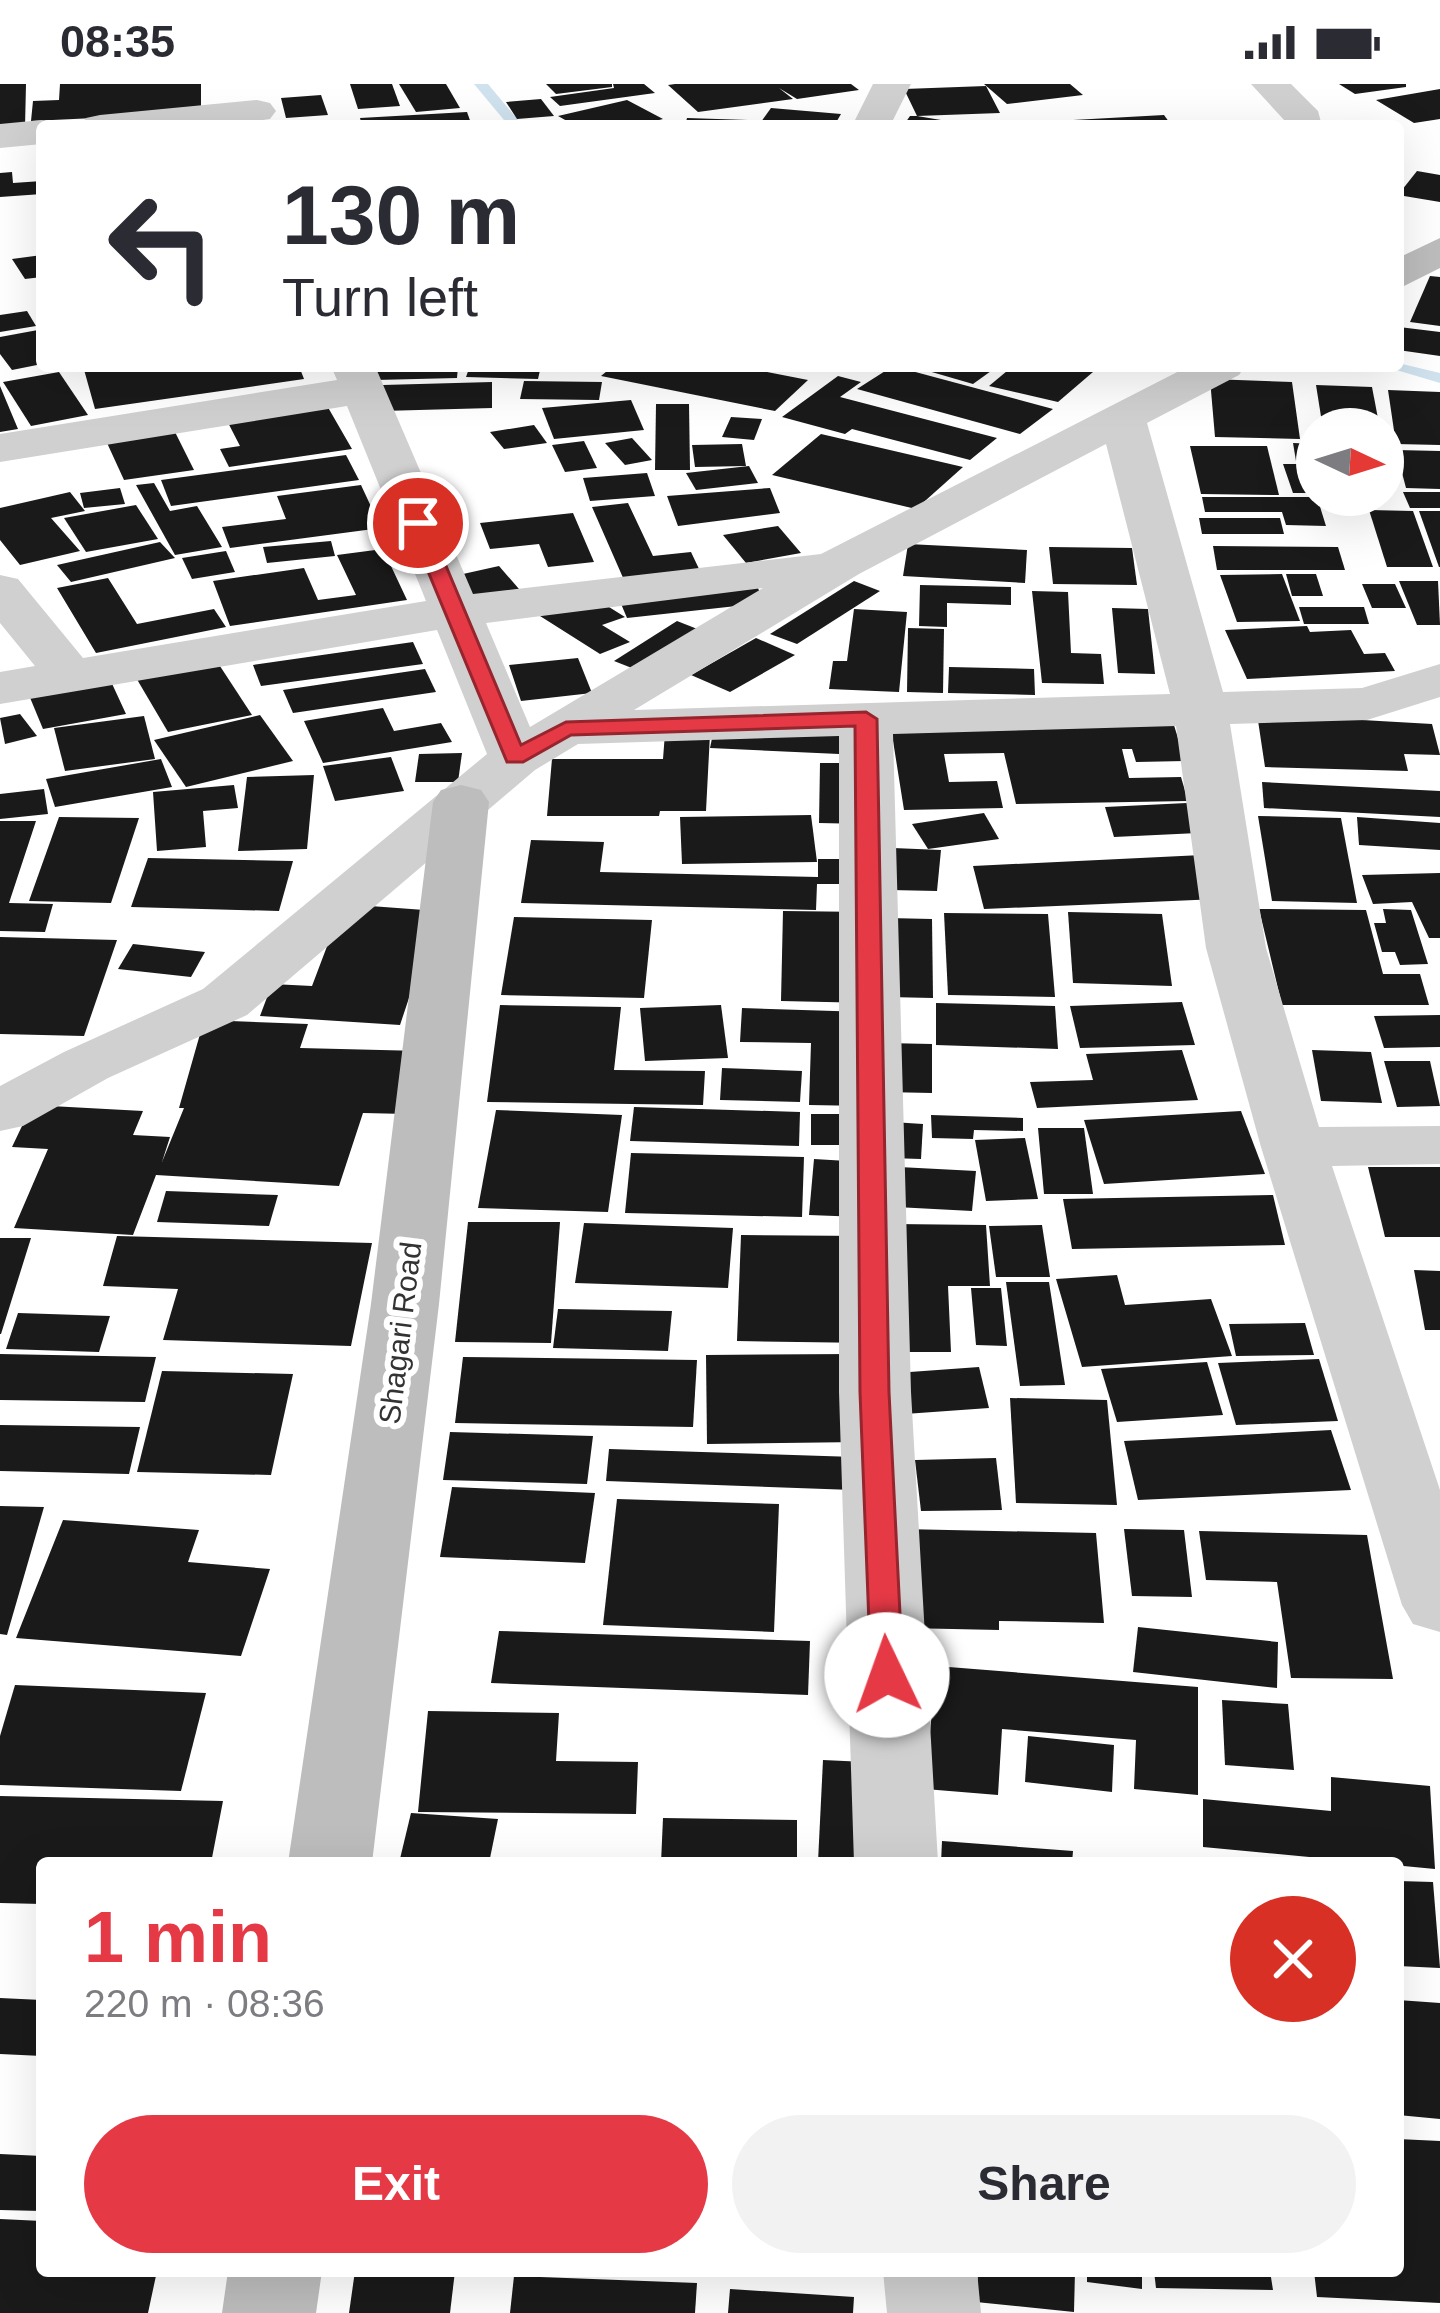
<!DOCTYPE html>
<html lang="en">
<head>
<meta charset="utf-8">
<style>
	body { margin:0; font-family:Arial,sans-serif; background:#f2f2f3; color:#2b2b33; height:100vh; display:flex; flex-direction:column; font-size:45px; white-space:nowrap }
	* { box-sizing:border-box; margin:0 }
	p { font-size:39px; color:#7c7c81 }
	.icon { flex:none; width:66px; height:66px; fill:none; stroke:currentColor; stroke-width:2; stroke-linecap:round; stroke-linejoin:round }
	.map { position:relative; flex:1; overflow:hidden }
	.sheet { position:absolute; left:36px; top:1773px; width:1368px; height:420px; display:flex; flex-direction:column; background:#fff; border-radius:12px; box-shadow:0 12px 48px #0002 }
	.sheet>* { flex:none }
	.hud { position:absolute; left:36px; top:36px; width:1368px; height:252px; border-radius:12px; box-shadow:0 12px 48px #0002; background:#fff; color:#2b2b33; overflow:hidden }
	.needle { width:78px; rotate:94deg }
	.controls { position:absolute; left:1296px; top:324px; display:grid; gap:24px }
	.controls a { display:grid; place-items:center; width:108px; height:108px; border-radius:50%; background:#fff; box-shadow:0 12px 48px #0002; font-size:60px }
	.pin { position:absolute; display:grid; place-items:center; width:102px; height:102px; color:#fff; margin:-51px; border:6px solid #fff; border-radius:50%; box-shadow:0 3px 12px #0007 }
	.me { position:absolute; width:132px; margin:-66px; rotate:357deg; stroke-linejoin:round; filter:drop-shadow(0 0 9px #0008) }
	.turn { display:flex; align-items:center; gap:42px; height:252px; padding:0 48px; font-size:54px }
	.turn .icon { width:156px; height:156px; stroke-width:2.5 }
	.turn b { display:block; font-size:84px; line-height:102px }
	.round { display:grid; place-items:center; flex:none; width:126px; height:126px; border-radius:63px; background:#f2f2f3 }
	.summary { display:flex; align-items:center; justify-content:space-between; height:204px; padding:0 48px }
	h1 { font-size:72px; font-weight:600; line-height:90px; color:#e63946 }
	.button { display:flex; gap:24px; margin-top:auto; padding:24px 48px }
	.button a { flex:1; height:138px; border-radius:72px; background:#e63946; color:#fff; font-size:48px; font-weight:600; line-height:138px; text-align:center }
	.button a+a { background:#f2f2f3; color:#2b2b33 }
	.status { display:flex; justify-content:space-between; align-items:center; height:84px; padding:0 60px; background:#fff; direction:ltr }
	.status svg { height:33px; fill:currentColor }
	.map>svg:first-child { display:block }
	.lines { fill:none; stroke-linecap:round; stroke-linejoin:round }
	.stream { fill:#cfe2ee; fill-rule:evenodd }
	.building { fill:#1a1a1a }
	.street { fill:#d0d0d0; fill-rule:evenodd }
	.secondary { fill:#bdbdbd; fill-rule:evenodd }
	.route { fill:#e63946; stroke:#96252e; stroke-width:3 }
	.labels { text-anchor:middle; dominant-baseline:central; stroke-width:12; stroke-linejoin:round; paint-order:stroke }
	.street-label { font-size:30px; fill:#333; stroke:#fff }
</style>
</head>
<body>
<div class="status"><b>08:35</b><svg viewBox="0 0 49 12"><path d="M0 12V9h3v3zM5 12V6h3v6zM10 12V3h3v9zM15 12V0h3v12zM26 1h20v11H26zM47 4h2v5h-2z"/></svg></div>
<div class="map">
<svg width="1440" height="2229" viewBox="0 0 1440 2229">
	<rect width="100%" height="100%" fill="#fff"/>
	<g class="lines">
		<g class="stream">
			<polygon points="474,0 488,0 523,42 509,42"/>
			<polygon points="1398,279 1440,289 1440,299 1383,282 1398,282"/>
		</g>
	</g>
	<g class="building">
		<polygon points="0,0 26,0 25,43 0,44"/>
		<polygon points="60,0 201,0 201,29 31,37 33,17 59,16"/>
		<polygon points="350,0 392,0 400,22 358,25"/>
		<polygon points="399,0 446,0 460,24 416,28"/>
		<polygon points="546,0 612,0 612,3 556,10"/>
		<polygon points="613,0 644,0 655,9 560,22 550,13 614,4"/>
		<polygon points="675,0 851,0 859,6 797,15 779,4 793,15 698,28 668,1"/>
		<polygon points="984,0 1070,0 1083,11 1007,20"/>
		<polygon points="1339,0 1406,0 1406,3 1355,10"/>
		<polygon points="986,2 1000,29 917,32 977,42 903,42 910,32 917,32 904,5"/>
		<polygon points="1440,5 1440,35 1414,39 1376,16"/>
		<polygon points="321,11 328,31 286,34 281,14"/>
		<polygon points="541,15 554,32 517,35 506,18"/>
		<polygon points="627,16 663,35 636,42 576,42 558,32"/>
		<polygon points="771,24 841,30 834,42 758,42"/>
		<polygon points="467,28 472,42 362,42 360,34"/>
		<polygon points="1164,31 1172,42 1077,42 1073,36"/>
		<polygon points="687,34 748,36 747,42 685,42"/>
		<polygon points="1417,87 1440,91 1440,118 1398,111"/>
		<polygon points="12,88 13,99 42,97 42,110 0,113 0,89"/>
		<polygon points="42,171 42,193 25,195 12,175"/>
		<polygon points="1430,192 1440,193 1440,242 1410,238"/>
		<polygon points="27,227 36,242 0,248 0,231"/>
		<polygon points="1399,243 1440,248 1440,272 1398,266"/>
		<polygon points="38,246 42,280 12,286 0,270 0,253"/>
		<polygon points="83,282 299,282 304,295 95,325"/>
		<polygon points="376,282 458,282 457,294 375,296"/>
		<polygon points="470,282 541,282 538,295 466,293"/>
		<polygon points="613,282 737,282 808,296 775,327 601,292"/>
		<polygon points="893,282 1053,325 1020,350 857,305"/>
		<polygon points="911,282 998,282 973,300"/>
		<polygon points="1013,282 1100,282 1058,318 989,302"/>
		<polygon points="59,288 88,331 31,342 3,298"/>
		<polygon points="838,292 861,298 840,313 997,354 970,376 852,345 845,350 782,333"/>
		<polygon points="1210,295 1292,298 1300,355 1215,353"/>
		<polygon points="524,297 602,298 599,316 520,315"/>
		<polygon points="492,298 492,324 382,327 383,301"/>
		<polygon points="1316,301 1372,303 1380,345 1323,345"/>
		<polygon points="0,302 18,345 0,348"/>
		<polygon points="1388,306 1440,308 1440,361 1396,360"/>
		<polygon points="322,313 352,365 229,383 220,365 240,362 222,327"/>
		<polygon points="631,316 644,346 554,355 542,324"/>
		<polygon points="656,320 689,320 690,386 655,386"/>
		<polygon points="731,333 762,335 754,356 722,353"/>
		<polygon points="170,338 194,386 124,396 102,348"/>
		<polygon points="534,341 547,359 504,365 490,348"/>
		<polygon points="821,350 963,383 916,425 772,391"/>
		<polygon points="632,354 652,376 625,381 605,359"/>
		<polygon points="584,357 597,384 565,388 552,361"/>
		<polygon points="1293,359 1317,360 1317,377 1296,377"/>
		<polygon points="742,360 746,382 695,383 692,361"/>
		<polygon points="1190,362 1267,362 1279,411 1201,410"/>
		<polygon points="1396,366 1440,367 1440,405 1406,404"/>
		<polygon points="346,371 359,396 171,422 161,396"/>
		<polygon points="1283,380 1317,380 1317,409 1293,409"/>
		<polygon points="749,382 758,399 696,406 686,389"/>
		<polygon points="647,389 655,412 590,417 583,394"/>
		<polygon points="154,399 170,427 197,422 222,463 175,471 136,401"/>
		<polygon points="361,401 381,444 230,464 222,443 286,435 277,412"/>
		<polygon points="120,404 125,420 84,424 80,409"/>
		<polygon points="770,404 780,429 678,442 667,412"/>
		<polygon points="70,408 85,427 51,434 80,467 20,481 0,456 0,424"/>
		<polygon points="1403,408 1440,408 1440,424 1410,424"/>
		<polygon points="1202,413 1317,413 1326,442 1286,441 1282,428 1205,428"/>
		<polygon points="628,419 653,472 691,468 700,487 624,496 592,423"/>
		<polygon points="136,421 158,455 86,468 64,434"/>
		<polygon points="1369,426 1413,427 1433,483 1387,483"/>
		<polygon points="1419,427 1440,427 1440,483 1439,483"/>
		<polygon points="573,429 594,478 548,483 539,460 490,465 480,439"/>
		<polygon points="1199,434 1280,434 1284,450 1202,450"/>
		<polygon points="778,442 801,469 746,479 723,451"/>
		<polygon points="331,457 335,472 267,479 263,463"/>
		<polygon points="160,458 175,474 71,498 57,481"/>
		<polygon points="908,460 1027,466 1025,499 903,492"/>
		<polygon points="1213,462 1338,463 1345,486 1217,486"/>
		<polygon points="1049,463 1132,464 1137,501 1053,500"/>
		<polygon points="383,465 407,516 230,542 213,497 304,484 318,516 356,511 337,471"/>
		<polygon points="226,467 235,488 192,495 182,474"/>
		<polygon points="499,482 519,505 474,515 454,492"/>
		<polygon points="1282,490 1300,537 1237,538 1220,491"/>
		<polygon points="1286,490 1316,490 1323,512 1292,512"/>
		<polygon points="108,494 137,540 214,525 226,543 96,569 57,504"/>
		<polygon points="854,497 880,507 797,560 770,550"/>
		<polygon points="1399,497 1438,497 1440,541 1417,541"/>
		<polygon points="756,500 765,519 627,534 619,515"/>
		<polygon points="1362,500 1395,500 1406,524 1372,524"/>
		<polygon points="920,501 1011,503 1011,521 947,519 947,543 919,542"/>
		<polygon points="1032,507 1068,508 1071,569 1101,570 1104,600 1042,599"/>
		<polygon points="593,513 625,533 602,541 630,558 600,570 540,532"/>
		<polygon points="1299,523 1364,523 1369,540 1304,540"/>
		<polygon points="1112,524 1148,525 1155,590 1118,589"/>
		<polygon points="854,525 907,528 899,608 829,605 833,577 847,577"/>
		<polygon points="677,537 705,548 642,588 614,577"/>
		<polygon points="1307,542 1310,548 1351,546 1364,570 1385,569 1395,587 1247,595 1225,546"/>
		<polygon points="908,544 944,545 943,609 907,608"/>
		<polygon points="756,554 795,571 730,608 691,591"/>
		<polygon points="413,558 423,580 261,602 253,581"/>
		<polygon points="578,574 592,609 521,617 509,581"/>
		<polygon points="216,576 252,631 168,648 135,592"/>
		<polygon points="949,583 1034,585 1035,611 948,609"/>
		<polygon points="425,585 436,608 293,629 283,606"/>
		<polygon points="108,591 126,630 43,645 26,604"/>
		<polygon points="383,624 394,647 441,639 452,658 323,679 304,637"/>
		<polygon points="20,630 37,652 5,660 0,634"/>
		<polygon points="1257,630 1432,640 1440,671 1404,670 1408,687 1265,683"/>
		<polygon points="260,631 293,677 186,703 154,656"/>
		<polygon points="144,632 155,675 65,687 54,644"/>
		<polygon points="1173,638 1185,677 1136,678 1132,665 1122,665 1129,694 1181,693 1188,717 1016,720 1004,669 944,670 949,698 997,697 1003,724 904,726 891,644"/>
		<polygon points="715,640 864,647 861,671 710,664"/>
		<polygon points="665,649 710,650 706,727 660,727 659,732 547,732 552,675 663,675"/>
		<polygon points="462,669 458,698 415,698 419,670"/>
		<polygon points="391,673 404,707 335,717 323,682"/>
		<polygon points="161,675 172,703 55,723 46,695"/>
		<polygon points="820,679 864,679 865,740 819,739"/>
		<polygon points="314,691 307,765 238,767 247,693"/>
		<polygon points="1262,698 1440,707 1440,733 1264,724"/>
		<polygon points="234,701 238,724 203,727 206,763 157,767 153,708"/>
		<polygon points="44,705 48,730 0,735 0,710"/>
		<polygon points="1187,719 1198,749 1114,753 1105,723"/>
		<polygon points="984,729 999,755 928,765 912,740"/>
		<polygon points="811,731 817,778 682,780 680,733"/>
		<polygon points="1258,732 1341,734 1357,819 1272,817"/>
		<polygon points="59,733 139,734 111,819 29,817"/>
		<polygon points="1357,733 1440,739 1440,766 1359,761"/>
		<polygon points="0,737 36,737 9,819 53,820 45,848 0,847"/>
		<polygon points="531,756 604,758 600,788 818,793 818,775 866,775 867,800 817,800 816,826 521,819"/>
		<polygon points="893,764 941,766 937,807 890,806"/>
		<polygon points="1202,771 1218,815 984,825 973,782"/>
		<polygon points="148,774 293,777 279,827 131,823"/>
		<polygon points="1440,789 1440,854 1429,854 1412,818 1373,820 1362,791"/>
		<polygon points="343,820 438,827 400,941 260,932 272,900 312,902"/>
		<polygon points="1259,825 1366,826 1383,890 1420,890 1429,921 1282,921"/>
		<polygon points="1383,825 1411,826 1428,880 1400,881 1395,868 1382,868 1374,839 1386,839"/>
		<polygon points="783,827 868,828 871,919 781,917"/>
		<polygon points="1068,828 1162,830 1172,902 1073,899"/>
		<polygon points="944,829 1048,830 1055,913 948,911"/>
		<polygon points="514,833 652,836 644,914 501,911"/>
		<polygon points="888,834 932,835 933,914 888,913"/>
		<polygon points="0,853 117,856 84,952 0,950"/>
		<polygon points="133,860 205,868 191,893 118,885"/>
		<polygon points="1182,918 1195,961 1080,964 1070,922"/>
		<polygon points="936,919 1055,922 1058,965 936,961"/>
		<polygon points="500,921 621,923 614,986 705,987 703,1021 487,1018"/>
		<polygon points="721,921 728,974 645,977 640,924"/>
		<polygon points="742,924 866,928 865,1022 809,1021 811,959 740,958"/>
		<polygon points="1440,931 1440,963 1384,964 1374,932"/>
		<polygon points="204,936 308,940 300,964 421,967 407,1030 363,1029 339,1102 156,1091 133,1151 14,1144 48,1065 12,1063 32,1021 143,1027 133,1051 170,1053 162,1078 184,1024 179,1024"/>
		<polygon points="885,959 932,960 932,1009 884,1008"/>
		<polygon points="1182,966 1198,1016 1037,1024 1030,998 1093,996 1086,970"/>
		<polygon points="1312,966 1371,968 1382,1019 1321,1017"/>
		<polygon points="1384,977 1430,977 1440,1022 1397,1023"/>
		<polygon points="722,984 802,987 800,1018 720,1016"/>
		<polygon points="634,1023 800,1028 799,1062 630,1057"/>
		<polygon points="496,1026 622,1031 608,1128 478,1124"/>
		<polygon points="1241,1027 1265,1090 1104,1100 1084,1036"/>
		<polygon points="811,1030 861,1030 862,1061 811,1061"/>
		<polygon points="931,1031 1023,1034 1023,1047 974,1046 973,1055 932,1054"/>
		<polygon points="892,1038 923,1040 921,1075 890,1074"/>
		<polygon points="1038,1044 1084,1044 1093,1110 1044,1110"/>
		<polygon points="1025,1054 1038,1115 986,1117 975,1056"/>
		<polygon points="631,1069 804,1073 802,1133 625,1129"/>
		<polygon points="814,1075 864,1078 861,1133 809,1131"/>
		<polygon points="899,1083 976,1087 972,1127 896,1123"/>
		<polygon points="1368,1083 1440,1083 1440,1153 1385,1153"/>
		<polygon points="166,1107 278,1111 269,1142 157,1138"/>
		<polygon points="1273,1111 1285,1161 1072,1165 1063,1115"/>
		<polygon points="468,1138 560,1138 551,1259 455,1258"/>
		<polygon points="584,1139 733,1144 728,1204 575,1199"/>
		<polygon points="894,1140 986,1141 990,1202 948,1202 951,1268 897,1268"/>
		<polygon points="1042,1141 1050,1193 996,1193 989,1142"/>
		<polygon points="741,1151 868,1152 870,1259 737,1257"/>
		<polygon points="117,1152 372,1159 351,1262 163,1256 178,1205 103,1202"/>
		<polygon points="0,1154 31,1154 1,1250 0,1250"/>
		<polygon points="1414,1186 1440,1187 1440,1246 1425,1246"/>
		<polygon points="1117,1191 1125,1221 1211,1215 1232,1272 1082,1283 1056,1195"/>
		<polygon points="1006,1198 1049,1198 1065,1301 1020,1302"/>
		<polygon points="971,1204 1001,1204 1007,1262 976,1261"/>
		<polygon points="558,1225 672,1227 668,1267 553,1264"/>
		<polygon points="18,1229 110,1232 99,1268 6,1265"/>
		<polygon points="1305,1239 1314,1271 1236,1272 1229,1240"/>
		<polygon points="0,1270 156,1273 145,1318 0,1316"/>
		<polygon points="854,1270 860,1358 707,1360 706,1271"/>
		<polygon points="463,1273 697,1276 693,1343 455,1339"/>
		<polygon points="1319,1275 1338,1337 1236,1341 1218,1279"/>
		<polygon points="1207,1278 1223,1331 1117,1338 1101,1285"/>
		<polygon points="979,1283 989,1324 905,1330 896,1289"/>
		<polygon points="162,1287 293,1290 271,1391 137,1388"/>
		<polygon points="1010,1314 1107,1316 1117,1421 1016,1419"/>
		<polygon points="0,1341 140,1343 129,1390 0,1387"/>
		<polygon points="1331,1346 1351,1406 1138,1416 1124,1357"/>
		<polygon points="450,1348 593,1352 587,1400 443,1396"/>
		<polygon points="609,1365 855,1373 853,1406 606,1397"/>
		<polygon points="996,1374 1002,1426 921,1427 915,1376"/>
		<polygon points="452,1403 595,1409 585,1479 440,1473"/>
		<polygon points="617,1415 779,1420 774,1548 603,1541"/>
		<polygon points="0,1422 44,1423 7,1551 0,1550"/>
		<polygon points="63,1436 199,1446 188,1478 270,1485 241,1572 16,1554"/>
		<polygon points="902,1445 1096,1449 1104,1539 999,1537 999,1546 905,1544"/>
		<polygon points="1124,1445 1184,1446 1192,1513 1132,1512"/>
		<polygon points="1199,1447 1367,1451 1393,1595 1291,1594 1277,1498 1206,1496"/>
		<polygon points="1138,1543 1278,1558 1277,1604 1133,1588"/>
		<polygon points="499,1547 810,1557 808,1611 491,1599"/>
		<polygon points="936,1582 1198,1603 1198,1711 1134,1705 1136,1656 1002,1645 998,1711 925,1705"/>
		<polygon points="15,1601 206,1609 181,1707 0,1701 0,1652"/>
		<polygon points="1222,1616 1288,1620 1294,1686 1225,1681"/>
		<polygon points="428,1627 559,1629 556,1677 638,1678 636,1730 418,1728"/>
		<polygon points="1028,1652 1114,1661 1112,1708 1025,1698"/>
		<polygon points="823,1676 887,1679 886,1779 818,1778"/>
		<polygon points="1331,1693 1430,1702 1435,1785 1203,1763 1203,1715 1331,1727"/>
		<polygon points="0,1712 223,1717 211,1779 42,1779 42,1820 0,1819"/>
		<polygon points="411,1729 498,1735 489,1779 399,1779"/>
		<polygon points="663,1734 797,1736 797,1779 661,1779"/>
		<polygon points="942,1757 1073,1767 1072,1779 941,1779"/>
		<polygon points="1398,1797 1433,1798 1440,1884 1398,1882"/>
		<polygon points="0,1914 42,1916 42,1972 0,1970"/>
		<polygon points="1398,1916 1440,1919 1440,2035 1398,2031"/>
		<polygon points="1398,2055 1440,2057 1440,2219 1317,2213 1314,2187 1398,2187"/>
		<polygon points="0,2070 42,2072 42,2127 0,2126"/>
		<polygon points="0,2135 42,2137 42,2187 157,2187 148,2229 0,2229"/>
		<polygon points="355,2187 455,2187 450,2229 349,2229"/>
		<polygon points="978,2187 1075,2187 1074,2228 976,2218"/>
		<polygon points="1087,2187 1142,2187 1142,2205 1087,2198"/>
		<polygon points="1154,2187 1270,2187 1273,2206 1156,2204"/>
		<polygon points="514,2192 697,2199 695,2229 510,2229"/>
		<polygon points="730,2205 854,2213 853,2229 728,2229"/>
	</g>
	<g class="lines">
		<g class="street">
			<polygon points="873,0 911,0 890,42 852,42"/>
			<polygon points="1251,0 1291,0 1318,27 1322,42 1284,42 1285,37"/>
			<polygon points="257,16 270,19 276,27 270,35 219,42 81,42 86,34 100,31"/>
			<polygon points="42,36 57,42 42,42 42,60 0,64 0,40"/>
			<path d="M 331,282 L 375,282 L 473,510 L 821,470 L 1189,282 L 1245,282 L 1239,291 L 1147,339 L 1223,608 L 1362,604 L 1440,580 L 1440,613 L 1367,636 L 1230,640 L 1266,864 L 1319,1043 L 1440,1042 L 1440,1080 L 1332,1082 L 1440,1406 L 1440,1548 L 1413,1540 L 1402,1521 L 1261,1063 L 1206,864 L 1176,642 L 893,650 L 911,1308 L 938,1779 L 854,1779 L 839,1308 L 839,652 L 578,660 L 535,686 L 247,931 L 108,994 L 23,1042 L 0,1047 L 0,1002 L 64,968 L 203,905 L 487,670 L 437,546 L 0,620 L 0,588 L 35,582 L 0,539 L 0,491 L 18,495 L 83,574 L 426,517 L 347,322 L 0,378 L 0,350 L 337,296 ZM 1106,360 L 1170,610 L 634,626 L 859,490 ZM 763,504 L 530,643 L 486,539 Z"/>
			<polygon points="883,2187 977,2187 981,2229 887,2229"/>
		</g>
		<g class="secondary">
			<polygon points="1440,154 1440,184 1398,205 1398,174"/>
			<polygon points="461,701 481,706 489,718 439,1220 372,1779 288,1779 371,1220 433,718 441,706"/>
			<polygon points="228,2187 322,2187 316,2229 222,2229"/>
		</g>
	</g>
	<polygon class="route" points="418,433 428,439 521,661 566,638 866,628 877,635 889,1308 903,1591 899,1599 876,1599 871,1591 860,1308 855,642 571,651 523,678 507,678 408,439"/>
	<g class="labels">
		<g class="street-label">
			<text transform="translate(400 1249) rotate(-83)">Shagari Road</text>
		</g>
	</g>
</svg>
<div class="controls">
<a><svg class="needle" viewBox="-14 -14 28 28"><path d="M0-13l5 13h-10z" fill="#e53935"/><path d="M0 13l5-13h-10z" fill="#7c7c81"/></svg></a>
</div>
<div class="pin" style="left:418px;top:439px;background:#d93025"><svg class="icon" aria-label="arrive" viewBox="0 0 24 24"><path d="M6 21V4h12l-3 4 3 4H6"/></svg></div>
<svg class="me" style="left:887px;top:1591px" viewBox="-20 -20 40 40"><circle r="19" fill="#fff"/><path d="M0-13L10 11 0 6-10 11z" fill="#e63946"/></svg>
<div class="hud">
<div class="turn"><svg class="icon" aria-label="left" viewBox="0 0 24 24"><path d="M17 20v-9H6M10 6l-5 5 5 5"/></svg><div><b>130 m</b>Turn left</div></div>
</div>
<section class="sheet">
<div class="summary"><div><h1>1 min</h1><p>220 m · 08:36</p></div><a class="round" style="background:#d93025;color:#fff"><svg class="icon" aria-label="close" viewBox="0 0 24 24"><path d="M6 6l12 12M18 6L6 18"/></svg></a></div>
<div class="button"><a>Exit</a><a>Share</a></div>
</section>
</div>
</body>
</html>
